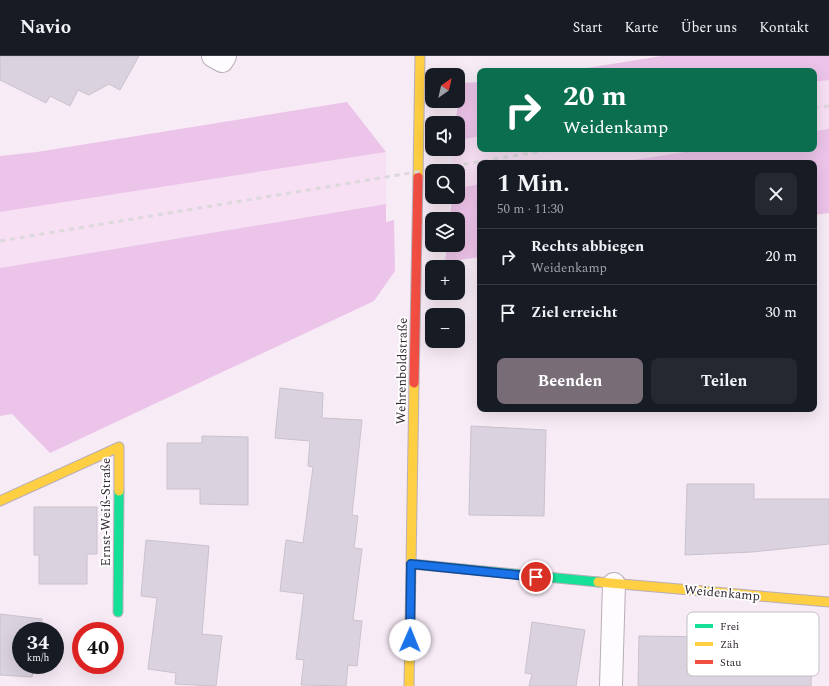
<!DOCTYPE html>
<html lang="de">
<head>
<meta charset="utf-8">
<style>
	body { margin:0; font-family:Spectral,serif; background:#242831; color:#f1f3f6; height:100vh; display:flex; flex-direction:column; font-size:15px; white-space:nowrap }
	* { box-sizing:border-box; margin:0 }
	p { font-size:13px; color:#9ea1a6 }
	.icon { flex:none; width:22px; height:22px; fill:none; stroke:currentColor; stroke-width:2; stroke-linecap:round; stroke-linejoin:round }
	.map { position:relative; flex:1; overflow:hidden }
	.drawer { position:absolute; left:477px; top:104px; width:340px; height:252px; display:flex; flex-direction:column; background:#171b24; border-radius:8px; box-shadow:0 4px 16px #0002 }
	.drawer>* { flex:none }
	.banner { position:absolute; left:477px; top:12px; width:340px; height:84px; border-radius:8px; box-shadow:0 4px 16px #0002; background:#0b6e4f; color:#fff; overflow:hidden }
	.needle { width:26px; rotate:34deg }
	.fabs { position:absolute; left:425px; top:12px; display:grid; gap:8px }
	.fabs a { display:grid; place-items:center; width:40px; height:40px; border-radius:8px; background:#171b24; box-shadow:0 4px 16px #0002; font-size:20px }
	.speed { position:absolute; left:12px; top:566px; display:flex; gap:8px; font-size:20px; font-weight:700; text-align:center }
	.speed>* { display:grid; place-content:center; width:52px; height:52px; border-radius:50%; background:#171b24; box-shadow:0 4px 16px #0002; line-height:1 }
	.speed small { font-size:10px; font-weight:400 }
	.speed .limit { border:6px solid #d22; background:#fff; color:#111 }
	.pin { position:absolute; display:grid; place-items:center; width:34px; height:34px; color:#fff; margin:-17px; border:2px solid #fff; border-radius:50%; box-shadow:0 1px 4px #0007 }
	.me { position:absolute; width:44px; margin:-22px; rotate:1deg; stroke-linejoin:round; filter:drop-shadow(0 0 3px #0008) }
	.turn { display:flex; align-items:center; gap:14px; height:84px; padding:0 20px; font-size:18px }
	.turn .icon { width:52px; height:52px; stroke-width:2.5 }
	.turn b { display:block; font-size:28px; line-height:34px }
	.round { display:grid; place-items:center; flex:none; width:42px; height:42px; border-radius:8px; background:#242831 }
	.overview { display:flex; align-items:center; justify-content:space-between; height:68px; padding:0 20px }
	h1 { font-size:24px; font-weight:700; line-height:30px }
	.cta { display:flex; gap:8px; margin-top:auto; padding:8px 20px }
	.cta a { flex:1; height:46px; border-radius:8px; background:#786d77; color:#fff; font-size:16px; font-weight:700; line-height:46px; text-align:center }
	.cta a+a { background:#242831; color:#f1f3f6 }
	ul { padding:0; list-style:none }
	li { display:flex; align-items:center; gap:12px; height:56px; padding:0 20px; border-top:1px solid #363941 }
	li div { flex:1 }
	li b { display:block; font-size:15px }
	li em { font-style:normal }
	header { display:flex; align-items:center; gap:24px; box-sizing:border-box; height:56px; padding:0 20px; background:#171b24; border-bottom:1px solid #363941 }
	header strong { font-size:19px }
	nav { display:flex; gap:22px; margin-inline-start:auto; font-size:14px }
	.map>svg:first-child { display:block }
	.built { fill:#f7dff4 }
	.green { fill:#ecc3e9 }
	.building { fill:#dbd2e0; stroke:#c9c2cc }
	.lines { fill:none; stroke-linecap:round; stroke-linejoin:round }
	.street-casing { stroke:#b8aeb7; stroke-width:24 }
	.fast-casing { stroke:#b8aeb7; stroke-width:11 }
	.slow-casing { stroke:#b8aeb7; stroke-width:11 }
	.jam-casing { stroke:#b8aeb7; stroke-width:11 }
	.street { stroke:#fefcfe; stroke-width:22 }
	.fast { stroke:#16e098; stroke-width:9 }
	.slow { stroke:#ffcf43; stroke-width:9 }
	.jam { stroke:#f24e42; stroke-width:9 }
	.rail { stroke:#dcd8dc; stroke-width:3; stroke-dasharray:5 5; stroke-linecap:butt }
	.route-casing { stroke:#114b97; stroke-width:10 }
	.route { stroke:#1a73e8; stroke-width:7 }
	.labels { text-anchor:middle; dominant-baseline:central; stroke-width:3.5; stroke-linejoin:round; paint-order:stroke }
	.street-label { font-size:13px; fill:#342933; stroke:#fff }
	.key { fill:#fff; stroke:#c2bfc2; stroke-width:1 }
	.key-label { font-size:11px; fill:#342933 }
</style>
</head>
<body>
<header>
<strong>Navio</strong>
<nav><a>Start</a><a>Karte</a><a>Über uns</a><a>Kontakt</a></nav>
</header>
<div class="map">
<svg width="829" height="630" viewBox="0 0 829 630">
	<rect width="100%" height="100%" fill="#f7ebf6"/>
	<g class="built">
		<polygon points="829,2 829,73 814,75 814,15 738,15"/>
		<polygon points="480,53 480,93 703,93 615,107 480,107 480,128 458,132 458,115 452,115 453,93 458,93 458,67"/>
		<polygon points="386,96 386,148 0,212 0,156"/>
	</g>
	<g class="green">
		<polygon points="662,0 829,0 829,24 814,26 814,15 568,15"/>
		<polygon points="480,26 480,80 458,84 458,67 455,67 462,27"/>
		<polygon points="347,46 386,96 0,156 0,100 37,96"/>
		<polygon points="829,73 829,157 814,159 814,107 615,107 703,93 814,93 814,75"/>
		<polygon points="480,128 480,201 445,206 447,189 458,189 458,163 450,163 452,141 458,141 458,132"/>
		<polygon points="386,148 386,166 394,164 395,215 374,245 50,397 12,358 0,360 0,212"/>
	</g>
	<g class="building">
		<polygon points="0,0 139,0 120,34 109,28 89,39 78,34 70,50 50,40 46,47 0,24"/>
		<polygon points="280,332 323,337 322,362 362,364 352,459 358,460 354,492 362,493 353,564 362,565 357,610 348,609 346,630 301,629 304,604 296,603 304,538 280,535 286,484 303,487 313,411 308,410 310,385 275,382"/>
		<polygon points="471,370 546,374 544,460 469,459"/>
		<polygon points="202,380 248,381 248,449 200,448 200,433 167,433 167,387 202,387"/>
		<polygon points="687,428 754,428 754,443 829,443 829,488 752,496 685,499"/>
		<polygon points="34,451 97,451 97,498 87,498 87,528 39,528 39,499 34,499"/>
		<polygon points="146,484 209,490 202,578 222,580 216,630 175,628 176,617 148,613 157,542 141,540"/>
		<polygon points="0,558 42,563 40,575 21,575 21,609 34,609 32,621 0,619"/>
		<polygon points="532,566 585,574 576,630 529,630 532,618 525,617"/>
		<polygon points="639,580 713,581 713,584 812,586 811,630 638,630"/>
	</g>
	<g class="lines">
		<g class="street-casing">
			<g id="street">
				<polyline points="213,0 222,5 225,0"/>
				<polyline points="611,630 614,528"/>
			</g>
		</g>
		<g class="fast-casing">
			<g id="fast">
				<polyline points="411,508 598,526"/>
				<polyline points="118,556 119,435"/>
			</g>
		</g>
		<g class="slow-casing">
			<g id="slow">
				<polyline points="418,121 420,0"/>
				<polyline points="0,445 119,391 119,435"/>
				<polyline points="598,526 829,546"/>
				<polyline points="409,630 414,327"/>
			</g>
		</g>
		<g class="jam-casing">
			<polyline id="jam" points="414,327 418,121"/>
		</g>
		<use href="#street" class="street"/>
		<use href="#fast" class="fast"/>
		<use href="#slow" class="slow"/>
		<use href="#jam" class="jam"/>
		<g class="rail">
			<polyline points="814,52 829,50"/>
			<polyline points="0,185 555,93"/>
		</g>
	</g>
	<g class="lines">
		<g class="route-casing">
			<polyline id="route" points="410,584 411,508 536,521"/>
		</g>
		<use href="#route" class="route"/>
	</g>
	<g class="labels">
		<g class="street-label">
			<text transform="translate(402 315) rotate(-89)">Wehrenboldstraße</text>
			<text transform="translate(106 456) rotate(-90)">Ernst-Weiß-Straße</text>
			<text transform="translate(722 537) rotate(5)">Weidenkamp</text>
		</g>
	</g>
	<rect x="687" y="556" width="132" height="64" rx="6" class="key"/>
	<rect x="695" y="568" width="18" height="4" fill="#16e098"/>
	<rect x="695" y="586" width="18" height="4" fill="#ffcf43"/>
	<rect x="695" y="604" width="18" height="4" fill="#f24e42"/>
	<g class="key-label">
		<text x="720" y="574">Frei</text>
		<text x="720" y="592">Zäh</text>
		<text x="720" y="610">Stau</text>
	</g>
</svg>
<div class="fabs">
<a><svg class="needle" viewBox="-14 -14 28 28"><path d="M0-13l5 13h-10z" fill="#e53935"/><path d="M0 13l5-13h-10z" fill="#9ea1a6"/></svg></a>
<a><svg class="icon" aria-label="sound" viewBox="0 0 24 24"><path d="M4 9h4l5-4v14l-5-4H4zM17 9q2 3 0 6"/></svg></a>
<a><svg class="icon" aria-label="search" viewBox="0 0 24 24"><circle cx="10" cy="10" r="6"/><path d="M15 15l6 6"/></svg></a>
<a><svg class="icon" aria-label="layers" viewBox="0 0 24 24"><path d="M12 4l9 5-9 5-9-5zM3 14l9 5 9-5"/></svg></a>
<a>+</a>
<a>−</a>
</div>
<div class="speed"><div>34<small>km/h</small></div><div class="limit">40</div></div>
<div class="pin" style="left:536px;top:521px;background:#d93025"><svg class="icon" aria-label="arrive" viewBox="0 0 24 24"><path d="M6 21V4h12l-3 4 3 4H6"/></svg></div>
<svg class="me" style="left:410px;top:584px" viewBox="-20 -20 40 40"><circle r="19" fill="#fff"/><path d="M0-13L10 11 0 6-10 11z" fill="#1a73e8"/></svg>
<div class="banner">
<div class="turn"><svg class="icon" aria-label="right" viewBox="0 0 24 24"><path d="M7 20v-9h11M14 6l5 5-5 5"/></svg><div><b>20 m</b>Weidenkamp</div></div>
</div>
<section class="drawer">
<div class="overview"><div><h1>1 Min.</h1><p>50 m · 11:30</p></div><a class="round"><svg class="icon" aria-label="close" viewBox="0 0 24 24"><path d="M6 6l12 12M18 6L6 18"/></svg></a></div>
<ul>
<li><svg class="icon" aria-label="right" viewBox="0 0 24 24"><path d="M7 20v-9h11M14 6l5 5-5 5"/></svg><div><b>Rechts abbiegen</b><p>Weidenkamp</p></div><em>20 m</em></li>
<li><svg class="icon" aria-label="arrive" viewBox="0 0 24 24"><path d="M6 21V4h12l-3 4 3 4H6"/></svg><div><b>Ziel erreicht</b></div><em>30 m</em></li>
</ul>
<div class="cta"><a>Beenden</a><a>Teilen</a></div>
</section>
</div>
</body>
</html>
